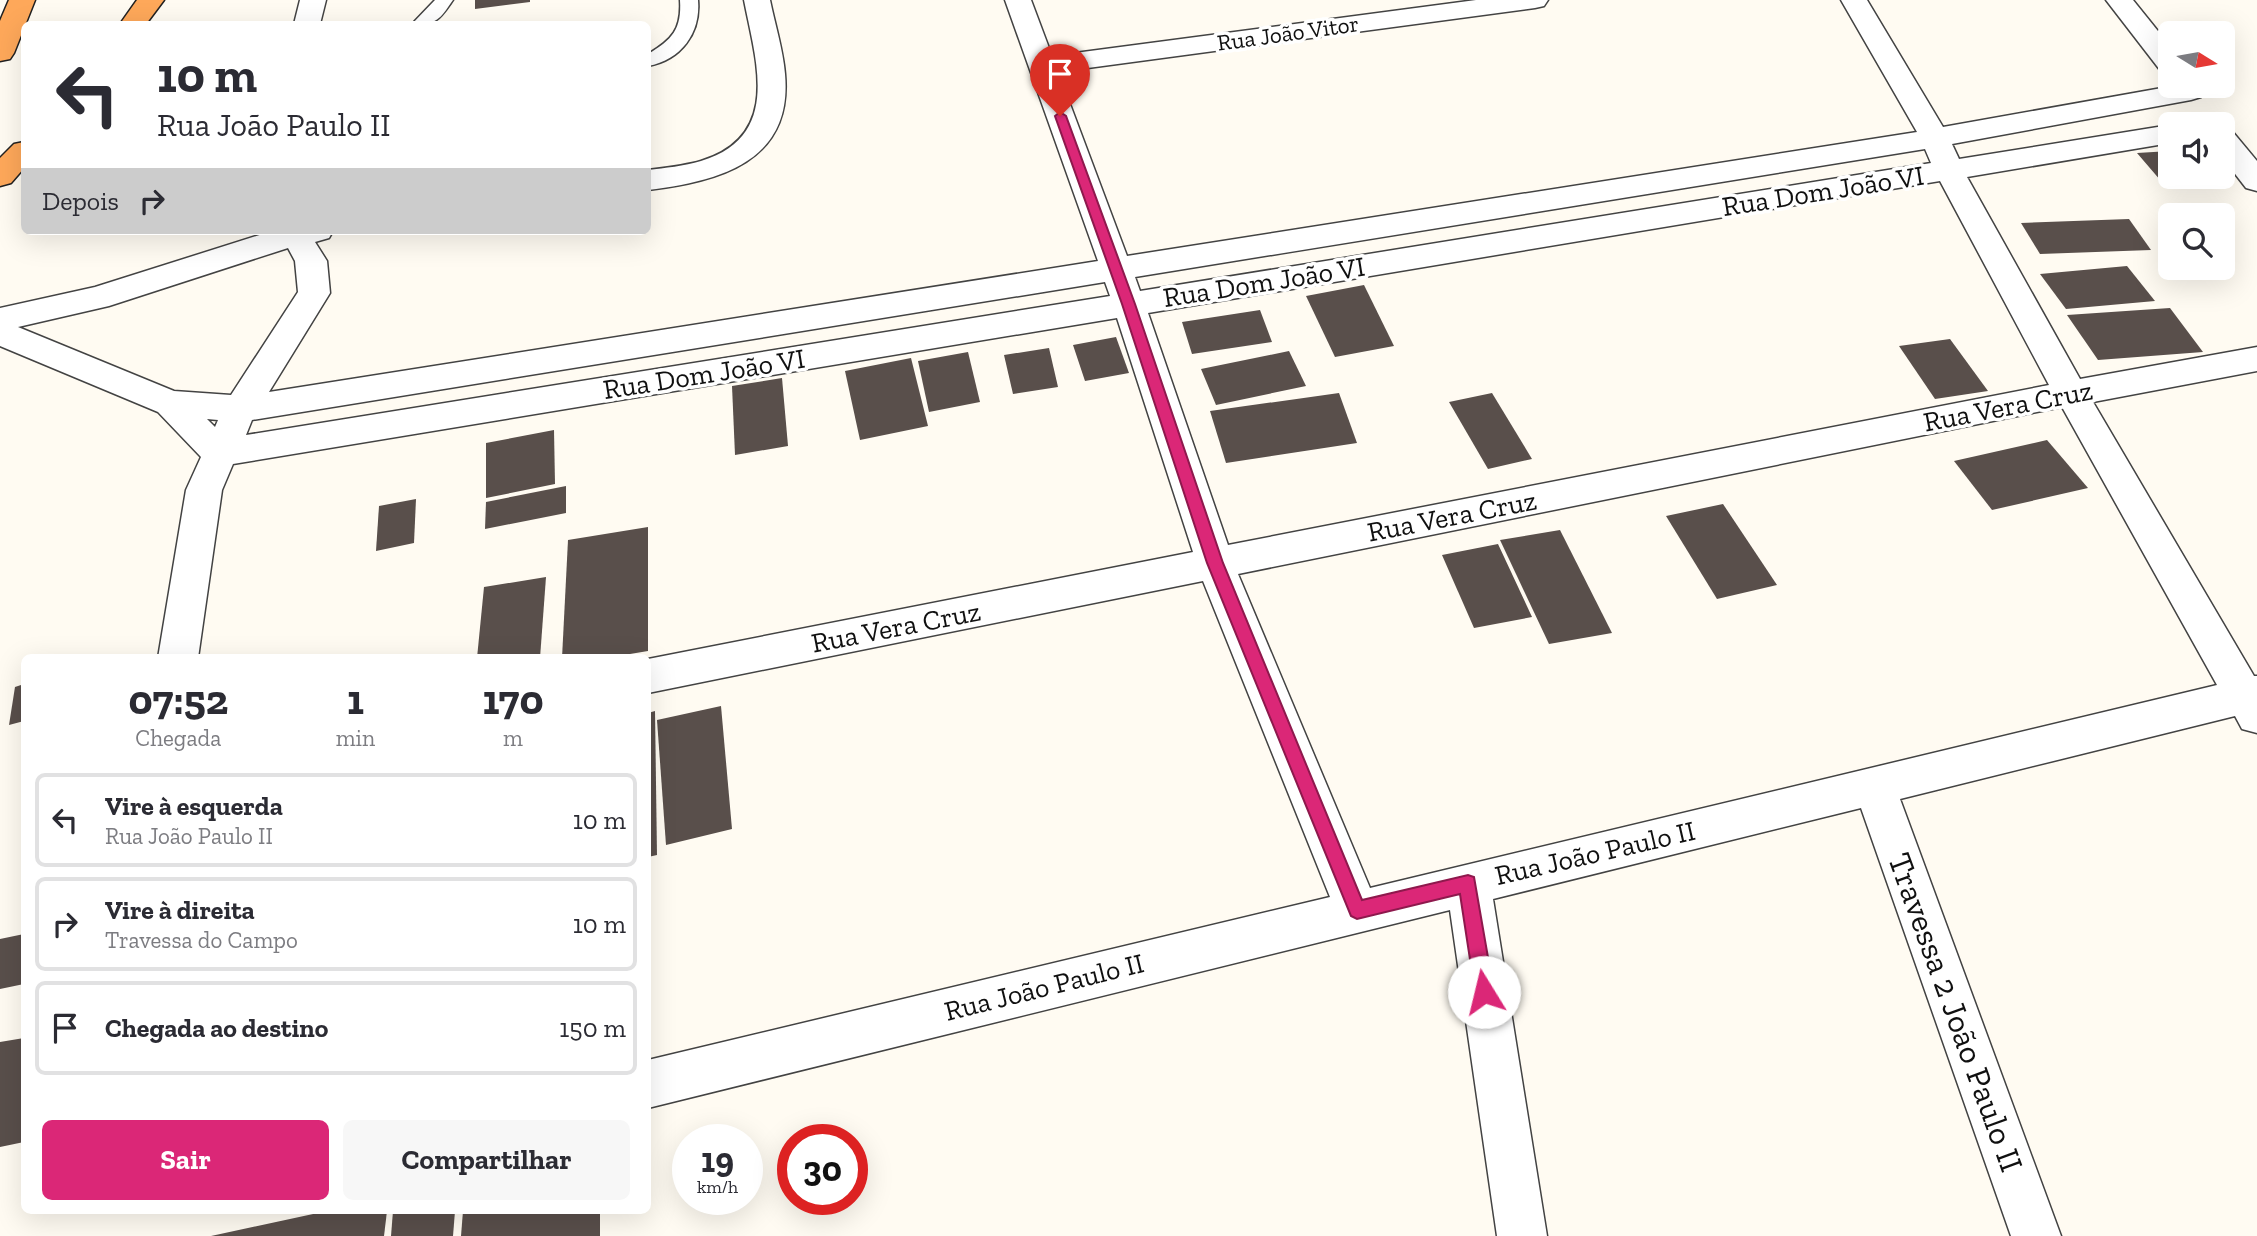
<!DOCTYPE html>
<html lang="pt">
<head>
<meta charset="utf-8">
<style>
	body { margin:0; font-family:"Zilla Slab",serif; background:#f7f7f7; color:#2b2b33; height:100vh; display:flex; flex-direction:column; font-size:26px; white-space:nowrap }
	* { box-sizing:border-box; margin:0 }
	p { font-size:23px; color:#7c7c81 }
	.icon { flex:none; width:38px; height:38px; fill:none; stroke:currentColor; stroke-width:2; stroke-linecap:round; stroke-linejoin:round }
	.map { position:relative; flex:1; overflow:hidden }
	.details { position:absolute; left:21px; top:654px; width:630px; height:560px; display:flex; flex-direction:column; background:#fff; border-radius:10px; box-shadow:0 7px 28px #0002 }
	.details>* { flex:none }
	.guide { position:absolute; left:21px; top:21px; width:630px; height:214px; border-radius:10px; box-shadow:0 7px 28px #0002; background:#fff; color:#2b2b33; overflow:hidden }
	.needle { width:46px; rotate:101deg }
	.fabs { position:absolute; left:2158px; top:21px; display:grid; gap:14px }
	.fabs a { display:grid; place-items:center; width:77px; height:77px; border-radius:10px; background:#fff; box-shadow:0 7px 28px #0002; font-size:35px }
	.speed { position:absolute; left:672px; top:1124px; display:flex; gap:14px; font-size:35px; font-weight:700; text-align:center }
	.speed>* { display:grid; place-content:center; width:91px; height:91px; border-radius:50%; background:#fff; box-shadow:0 7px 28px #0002; line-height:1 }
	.speed small { font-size:18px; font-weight:400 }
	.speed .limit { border:10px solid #d22; background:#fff; color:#111 }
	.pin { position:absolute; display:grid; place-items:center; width:60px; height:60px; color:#fff; margin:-72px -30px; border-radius:50% 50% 50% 0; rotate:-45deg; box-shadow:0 0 7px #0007 }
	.pin .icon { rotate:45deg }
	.me { position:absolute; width:77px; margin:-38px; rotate:351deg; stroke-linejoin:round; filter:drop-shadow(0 0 5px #0008) }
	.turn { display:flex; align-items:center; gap:24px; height:147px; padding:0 21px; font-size:32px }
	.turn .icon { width:91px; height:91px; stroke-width:2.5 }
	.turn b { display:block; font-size:49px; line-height:60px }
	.then { display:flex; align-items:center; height:66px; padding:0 21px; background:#0003; gap:14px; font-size:26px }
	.eta { display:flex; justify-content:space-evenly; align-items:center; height:119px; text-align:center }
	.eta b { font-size:42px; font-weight:800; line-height:49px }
	.primary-button { display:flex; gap:14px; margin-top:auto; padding:14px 21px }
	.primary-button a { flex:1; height:80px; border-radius:10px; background:#db2777; color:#fff; font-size:28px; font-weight:800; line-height:80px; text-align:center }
	.primary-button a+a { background:#f7f7f7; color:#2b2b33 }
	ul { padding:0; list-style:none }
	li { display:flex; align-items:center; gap:21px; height:94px; margin:0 14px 10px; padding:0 7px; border:4px solid #e1e1e2; border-radius:10px }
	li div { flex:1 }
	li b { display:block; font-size:26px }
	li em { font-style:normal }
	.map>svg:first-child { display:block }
	.building { fill:#594f4b }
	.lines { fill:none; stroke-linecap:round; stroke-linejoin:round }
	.service-casing { stroke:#434343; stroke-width:3 }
	.minor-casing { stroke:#434343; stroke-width:3 }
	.trunk-casing { stroke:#212121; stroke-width:3 }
	.service { fill:#fff; fill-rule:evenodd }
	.minor { fill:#fff; fill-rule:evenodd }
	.trunk { fill:#fea85a; fill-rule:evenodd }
	.route { fill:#db2777; stroke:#8e194d; stroke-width:2 }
	.labels { text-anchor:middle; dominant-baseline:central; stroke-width:7; stroke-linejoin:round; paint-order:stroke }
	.far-street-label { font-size:23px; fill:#101010; stroke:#fff }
	.street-label { font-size:28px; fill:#101010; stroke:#fff }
	.near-street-label { font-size:33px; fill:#101010; stroke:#fff }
</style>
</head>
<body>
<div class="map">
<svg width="2257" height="1236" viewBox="0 0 2257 1236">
	<rect width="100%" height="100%" fill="#fffbf2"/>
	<g class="building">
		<polygon points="475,0 530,0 530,2 475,9"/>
		<polygon points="2170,151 2170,177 2222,177 2222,171 2233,182 2167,188 2137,153"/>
		<polygon points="2129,219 2151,250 2040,254 2021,223"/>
		<polygon points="2127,266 2155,301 2066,309 2040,274"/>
		<polygon points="1364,285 1394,346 1335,357 1306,296"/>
		<polygon points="2170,308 2203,352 2098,360 2067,315"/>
		<polygon points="1260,310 1272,342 1192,354 1182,322"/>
		<polygon points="1116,337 1129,373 1085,381 1073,345"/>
		<polygon points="1950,339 1988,391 1935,399 1899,346"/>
		<polygon points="1049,348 1058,387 1013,394 1004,355"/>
		<polygon points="1289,351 1306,386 1216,405 1201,369"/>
		<polygon points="968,352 980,402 929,412 918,361"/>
		<polygon points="911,358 928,426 860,440 845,371"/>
		<polygon points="782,378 788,446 735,455 732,386"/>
		<polygon points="1339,393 1357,443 1226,463 1210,411"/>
		<polygon points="1492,393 1532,459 1488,469 1449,402"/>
		<polygon points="554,430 555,484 486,498 486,443"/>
		<polygon points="2047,440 2088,488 1992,510 1954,461"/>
		<polygon points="566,486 566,513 485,529 486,502"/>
		<polygon points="416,499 414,543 376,551 379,506"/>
		<polygon points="1723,504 1777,585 1717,599 1666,516"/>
		<polygon points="648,527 648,651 606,658 562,658 568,540"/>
		<polygon points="1560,530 1612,633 1549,644 1500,540"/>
		<polygon points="1498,544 1532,617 1474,628 1442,555"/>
		<polygon points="546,577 540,658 477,658 484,587"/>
		<polygon points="24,684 24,721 9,725 15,687"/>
		<polygon points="721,706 732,829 666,845 657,720"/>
		<polygon points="655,711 657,855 648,857 648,713"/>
		<polygon points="24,934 24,984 0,989 0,939"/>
		<polygon points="24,1038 24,1142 0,1147 0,1042"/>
		<polygon points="327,1211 387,1211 384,1236 211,1236"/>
		<polygon points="393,1211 455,1211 453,1236 391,1236"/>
		<polygon points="463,1211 600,1211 600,1236 461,1236"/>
	</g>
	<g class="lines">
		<g class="service-casing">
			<g id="service">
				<path d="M 435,0 L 453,0 C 439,20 438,24 412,24 Z"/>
				<path d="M 680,0 L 698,0 C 701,33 681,60 648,66 L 648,54 C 672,40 682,29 680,0 Z"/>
			</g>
		</g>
		<g class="minor-casing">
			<g id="minor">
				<polygon points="300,0 326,0 320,24 294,24"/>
				<path d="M 744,0 L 770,0 C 775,25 783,49 785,74 C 793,162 719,181 648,190 L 648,170 C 665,168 684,166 701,161 C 782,136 756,62 744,0 Z"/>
				<path d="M 1005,0 L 1031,0 L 1052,56 L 1476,0 L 1548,0 L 1544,6 L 1535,8 L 1058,72 L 1127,256 L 1917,132 L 1841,0 L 1867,0 L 1943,127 L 2173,86 L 2201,86 L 2205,91 L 2201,97 L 2191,100 L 1952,144 L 1959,159 L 2170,125 L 2170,143 L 1967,177 L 2080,379 L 2257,347 L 2257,371 L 2093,402 L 2254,676 L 2257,676 L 2257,733 L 2242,729 L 2235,716 L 1900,799 L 2061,1236 L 2011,1236 L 1861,808 L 1493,899 L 1547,1236 L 1497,1236 L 1450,910 L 648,1108 L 648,1060 L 1330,897 L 1203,581 L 648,693 L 648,659 L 1193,552 L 1117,318 L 233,464 L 222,490 L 198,658 L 158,658 L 186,490 L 201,457 L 158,412 L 0,346 L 0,308 L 95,287 L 272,231 L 333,231 L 329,238 L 315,242 L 327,261 L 330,293 L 269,392 L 1098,261 ZM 1925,149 L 1931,163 L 1140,291 L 1135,277 ZM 1940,181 L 2049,385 L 1228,545 L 1148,313 ZM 288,248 L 295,261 L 298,292 L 231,395 L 174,391 L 18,327 L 109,306 ZM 1105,282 L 1110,296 L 246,435 L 252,420 ZM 2062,407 L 2217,685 L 1370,888 L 1238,574 ZM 207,419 L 218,420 L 215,427 Z"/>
				<polygon points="2106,0 2133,0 2170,46 2170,72 2160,70"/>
				<polygon points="2222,128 2232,131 2257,161 2257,191 2246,188 2222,157"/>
			</g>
		</g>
		<g class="trunk-casing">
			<g id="trunk">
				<polygon points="9,0 35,0 14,53 10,59 0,61 0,21"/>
				<polygon points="137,0 164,0 146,24 120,24"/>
				<polygon points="24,142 24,168 11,183 0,186 0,158 14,144"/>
			</g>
		</g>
		<use href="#service" class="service"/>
		<use href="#minor" class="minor"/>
		<use href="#trunk" class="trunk"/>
	</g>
	<polygon class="route" points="1060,112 1066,116 1135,304 1223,563 1362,900 1468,875 1474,877 1494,992 1491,999 1484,1001 1478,999 1475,992 1460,894 1357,919 1351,916 1207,563 1122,304 1055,116"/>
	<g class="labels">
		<g class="far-street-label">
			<text transform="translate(1288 33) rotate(-8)">Rua João Vitor</text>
		</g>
		<g class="street-label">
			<text transform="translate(1823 191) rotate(-9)">Rua Dom João VI</text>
			<text transform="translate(1264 282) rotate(-9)">Rua Dom João VI</text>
			<text transform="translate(704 374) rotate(-9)">Rua Dom João VI</text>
			<text transform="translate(2008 406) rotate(-11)">Rua Vera Cruz</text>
			<text transform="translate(1452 516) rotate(-11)">Rua Vera Cruz</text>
			<text transform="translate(896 627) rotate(-11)">Rua Vera Cruz</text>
			<text transform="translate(1595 853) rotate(-13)">Rua João Paulo II</text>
			<text transform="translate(1044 987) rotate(-14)">Rua João Paulo II</text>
		</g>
		<g class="near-street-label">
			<text transform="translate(1956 1012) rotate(70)">Travessa 2 João Paulo II</text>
		</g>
	</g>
</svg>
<div class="fabs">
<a><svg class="needle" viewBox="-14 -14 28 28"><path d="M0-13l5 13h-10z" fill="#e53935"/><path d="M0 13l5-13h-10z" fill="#7c7c81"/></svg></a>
<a><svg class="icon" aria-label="sound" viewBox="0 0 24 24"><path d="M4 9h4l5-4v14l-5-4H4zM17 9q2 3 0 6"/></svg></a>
<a><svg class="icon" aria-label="search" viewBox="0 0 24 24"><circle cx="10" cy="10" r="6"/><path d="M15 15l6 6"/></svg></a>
</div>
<div class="speed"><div>19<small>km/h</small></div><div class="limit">30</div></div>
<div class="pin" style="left:1060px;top:116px;background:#d93025"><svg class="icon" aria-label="arrive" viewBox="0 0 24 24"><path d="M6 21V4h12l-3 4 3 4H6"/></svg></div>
<svg class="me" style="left:1484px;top:992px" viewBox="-20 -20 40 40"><circle r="19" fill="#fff"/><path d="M0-13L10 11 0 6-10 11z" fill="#db2777"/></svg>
<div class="guide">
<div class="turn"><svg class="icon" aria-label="left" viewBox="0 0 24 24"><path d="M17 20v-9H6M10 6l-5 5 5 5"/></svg><div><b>10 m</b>Rua João Paulo II</div></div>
<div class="then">Depois<svg class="icon" aria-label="right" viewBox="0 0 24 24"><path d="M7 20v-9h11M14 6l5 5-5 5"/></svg></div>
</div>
<section class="details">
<div class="eta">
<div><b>07:52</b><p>Chegada</p></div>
<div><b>1</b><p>min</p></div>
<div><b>170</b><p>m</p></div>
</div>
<ul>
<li><svg class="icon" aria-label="left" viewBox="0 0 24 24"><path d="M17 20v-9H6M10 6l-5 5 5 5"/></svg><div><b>Vire à esquerda</b><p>Rua João Paulo II</p></div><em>10 m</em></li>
<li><svg class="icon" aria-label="right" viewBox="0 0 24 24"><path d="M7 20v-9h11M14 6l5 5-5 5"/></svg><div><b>Vire à direita</b><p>Travessa do Campo</p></div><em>10 m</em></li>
<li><svg class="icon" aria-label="arrive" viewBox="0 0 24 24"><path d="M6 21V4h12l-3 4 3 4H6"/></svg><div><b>Chegada ao destino</b></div><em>150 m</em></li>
</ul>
<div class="primary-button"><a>Sair</a><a>Compartilhar</a></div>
</section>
</div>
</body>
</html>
